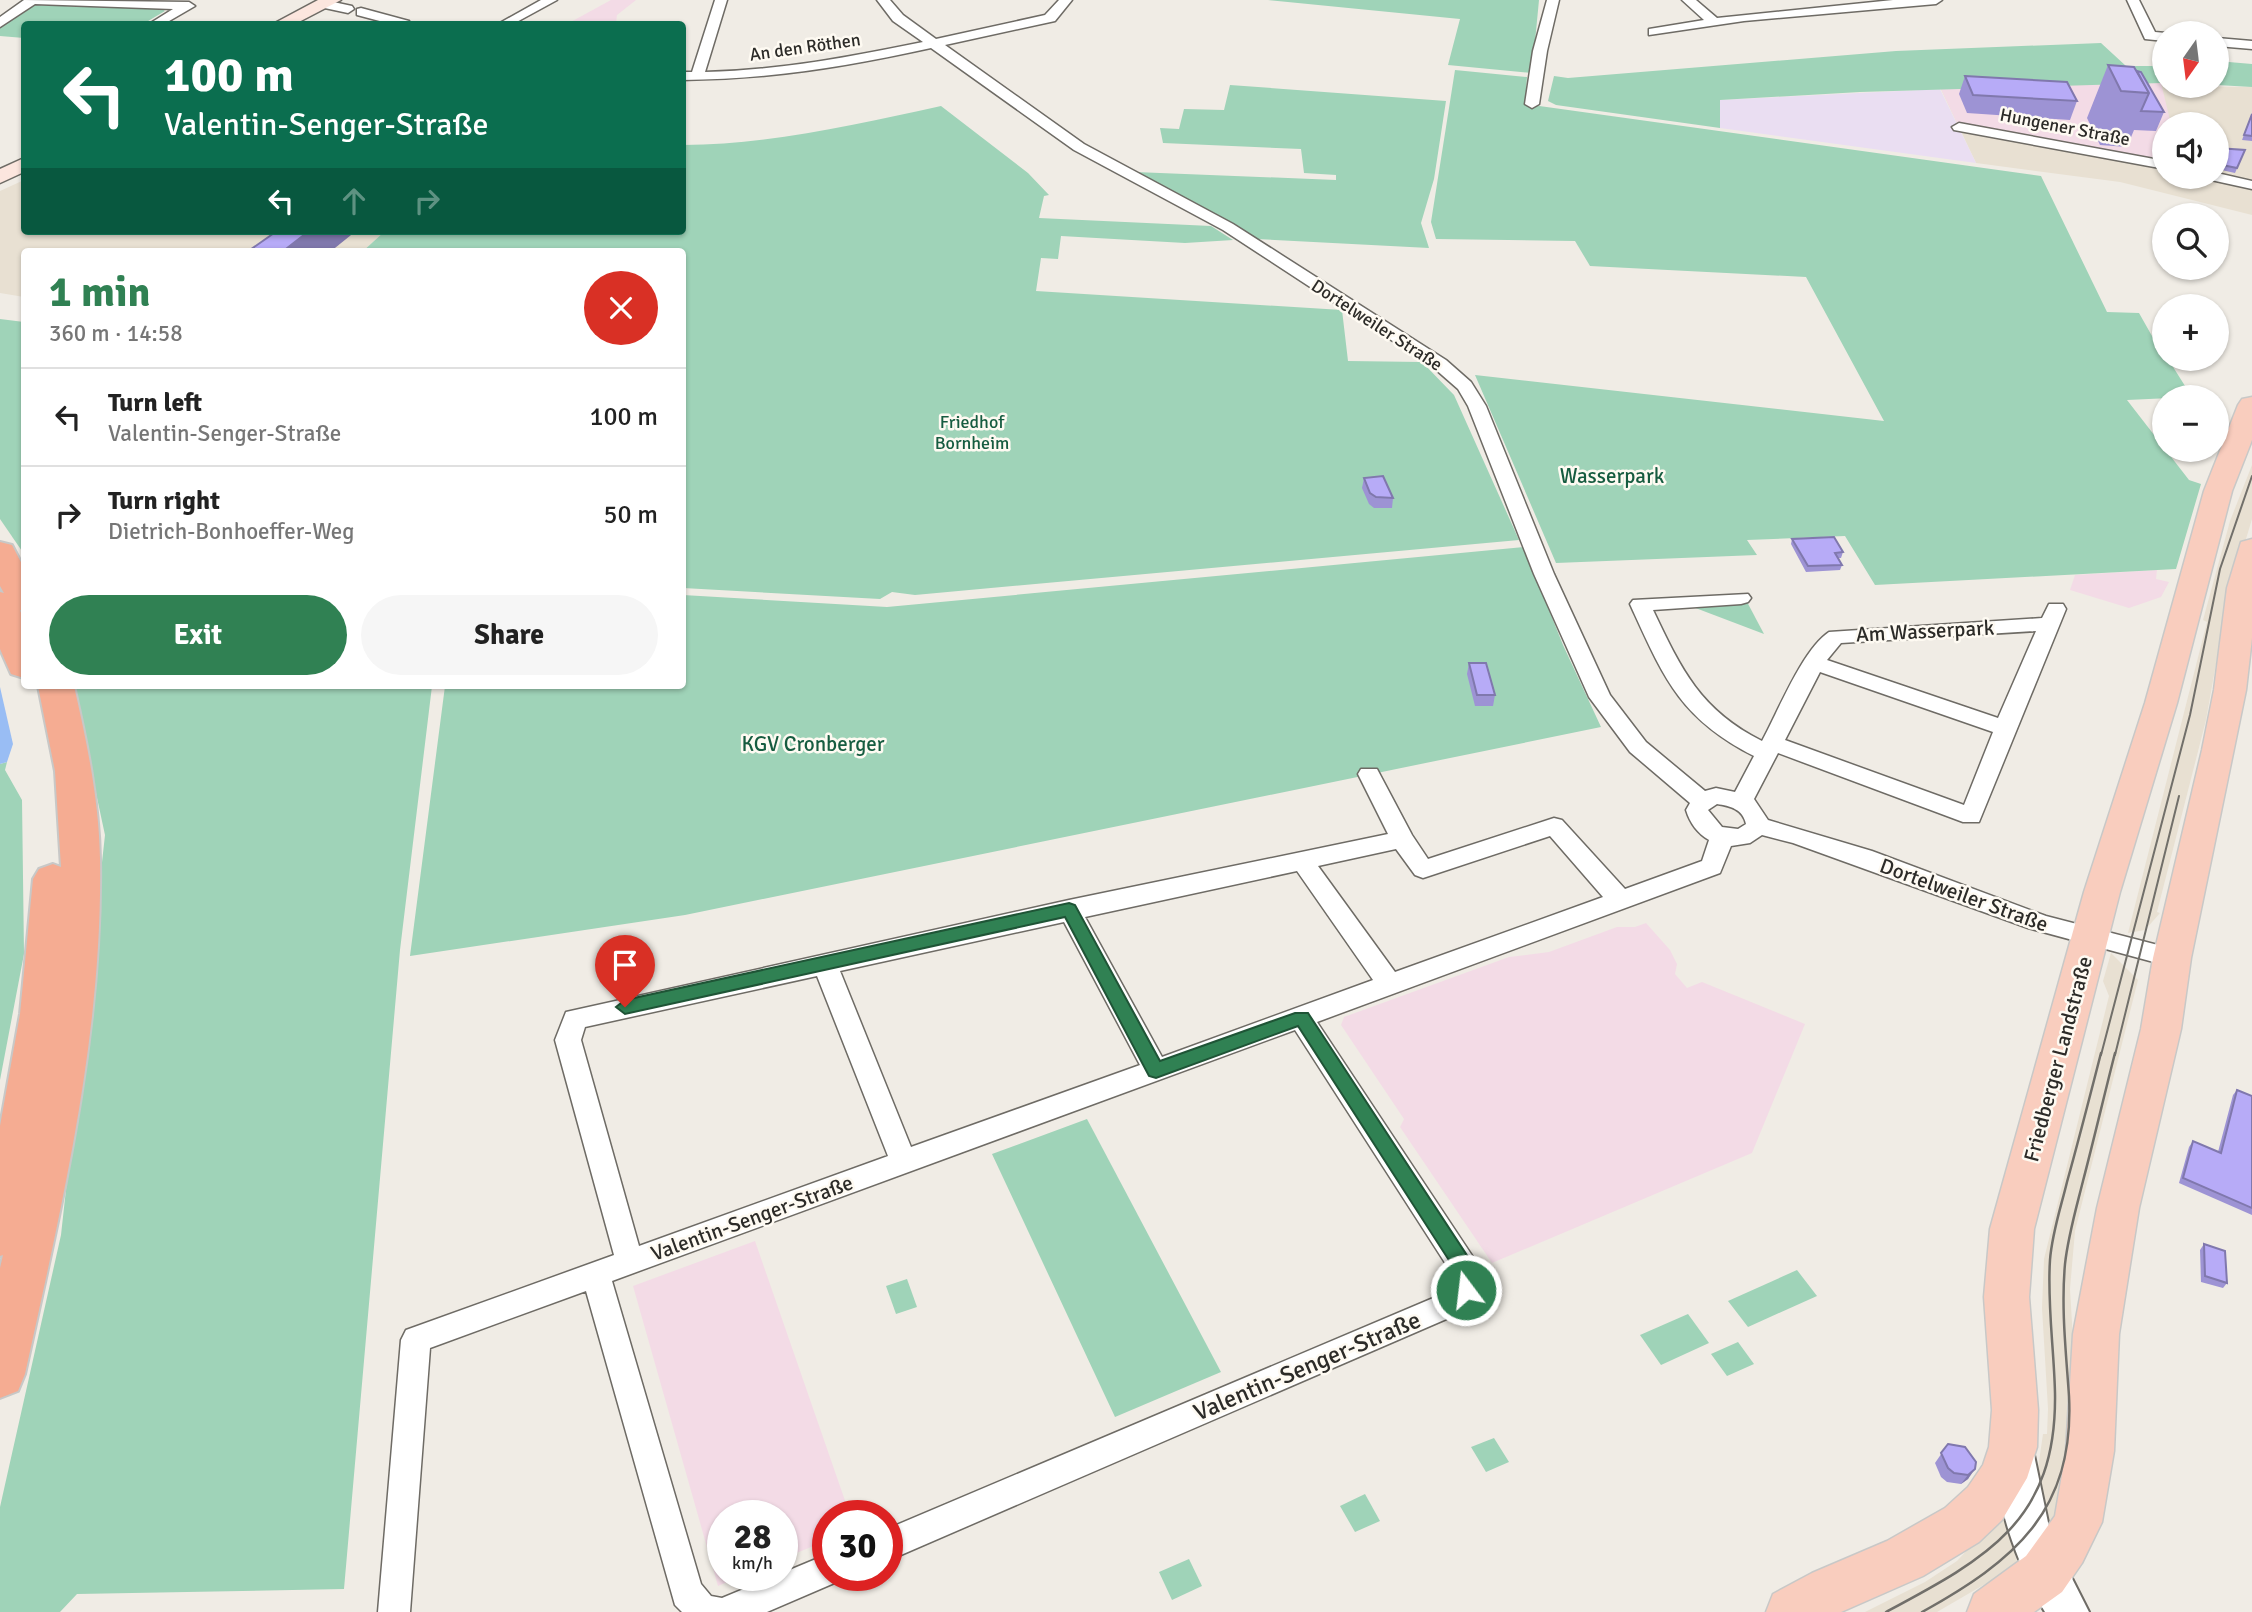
<!DOCTYPE html>
<html lang="en">
<head>
<meta charset="utf-8">
<style>
	body { margin:0; font-family:Signika,sans-serif; background:#f6f6f6; color:#222; height:100vh; display:flex; flex-direction:column; font-size:26px; white-space:nowrap }
	* { box-sizing:border-box; margin:0 }
	p { font-size:23px; color:#767676 }
	.icon { flex:none; width:38px; height:38px; fill:none; stroke:currentColor; stroke-width:2; stroke-linecap:round; stroke-linejoin:round }
	.map { position:relative; flex:1; overflow:hidden }
	.panel { position:absolute; left:21px; top:248px; width:665px; height:441px; display:flex; flex-direction:column; background:#fff; border-radius:7px; box-shadow:0 2px 5px #0004 }
	.panel>* { flex:none }
	.hud { position:absolute; left:21px; top:21px; width:665px; height:214px; border-radius:7px; box-shadow:0 2px 5px #0004; background:#0b6e4f; color:#fff; overflow:hidden }
	.needle { width:46px; rotate:194deg }
	.buttons { position:absolute; left:2152px; top:21px; display:grid; gap:14px }
	.buttons a { display:grid; place-items:center; width:77px; height:77px; border-radius:50%; background:#fff; box-shadow:0 2px 5px #0004; font-size:35px }
	.speed { position:absolute; left:707px; top:1500px; display:flex; gap:14px; font-size:35px; font-weight:700; text-align:center }
	.speed>* { display:grid; place-content:center; width:91px; height:91px; border-radius:50%; background:#fff; box-shadow:0 2px 5px #0004; line-height:1 }
	.speed small { font-size:18px; font-weight:400 }
	.speed .limit { border:10px solid #d22; background:#fff; color:#111 }
	.pin { position:absolute; display:grid; place-items:center; width:60px; height:60px; color:#fff; margin:-72px -30px; border-radius:50% 50% 50% 0; rotate:-45deg; box-shadow:0 0 7px #0007 }
	.pin .icon { rotate:45deg }
	.me { position:absolute; width:77px; margin:-38px; rotate:345deg; stroke-linejoin:round; filter:drop-shadow(0 0 5px #0008) }
	.turn { display:flex; align-items:center; gap:24px; height:147px; padding:0 28px; font-size:32px }
	.turn .icon { width:91px; height:91px; stroke-width:2.5 }
	.turn b { display:block; font-size:49px; line-height:60px }
	.lanes { display:flex; align-items:center; height:66px; padding:0 28px; background:#0003; justify-content:center; gap:35px; direction:ltr }
	.lanes .off { opacity:.35 }
	.round { display:grid; place-items:center; flex:none; width:74px; height:74px; border-radius:37px; background:#f6f6f6 }
	.headline { display:flex; align-items:center; justify-content:space-between; height:119px; padding:0 28px }
	h1 { font-size:42px; font-weight:700; line-height:52px; color:#308153 }
	.cta { display:flex; gap:14px; margin-top:auto; padding:14px 28px }
	.cta a { flex:1; height:80px; border-radius:42px; background:#308153; color:#fff; font-size:28px; font-weight:700; line-height:80px; text-align:center }
	.cta a+a { background:#f6f6f6; color:#222 }
	ul { padding:0; list-style:none }
	li { display:flex; align-items:center; gap:21px; height:98px; padding:0 28px; border-top:2px solid #e0e0e0 }
	li div { flex:1 }
	li b { display:block; font-size:26px }
	li em { font-style:normal }
	.map>svg:first-child { display:block }
	.built { fill:#e8e0d2; fill-rule:evenodd }
	.industrial { fill:#eadef2 }
	.education { fill:#f3dbe6 }
	.green { fill:#9fd3b8 }
	.water { fill:#99bdf4 }
	.lines { fill:none; stroke-linecap:round; stroke-linejoin:round }
	.minor-casing { stroke:#6e6b65; stroke-width:3 }
	.tertiary-casing { stroke:#6e6b65; stroke-width:4 }
	.secondary-casing { stroke:#6e6b65; stroke-width:3 }
	.primary-casing { stroke:#c8c8c7; stroke-width:3 }
	.motorway-casing { stroke:#c8c8c7; stroke-width:4 }
	.minor { fill:#fff; fill-rule:evenodd }
	.tertiary { fill:#fff; fill-rule:evenodd }
	.secondary { fill:#fce6de; fill-rule:evenodd }
	.primary { fill:#f9cdbe; fill-rule:evenodd }
	.motorway { fill:#f5ac92; fill-rule:evenodd }
	.tram-far1 { stroke:#716f6a; stroke-width:2 }
	.tram { stroke:#716f6a; stroke-width:2.5 }
	.wall { fill:#9d93d4 }
	.shaded-wall { fill:#8078ad }
	.building { fill:#b7abf7; stroke:#8078ad; stroke-width:2 }
	.route { fill:#308153; stroke:#1f5436; stroke-width:2 }
	.labels { text-anchor:middle; dominant-baseline:central; stroke-width:5; stroke-linejoin:round; paint-order:stroke }
	.far-street-label { font-size:18px; fill:#2c2b28; stroke:#fefaf2 }
	.far-park-label { font-size:18px; fill:#165c40; stroke:#fefaf2 }
	.park-label { font-size:21px; fill:#165c40; stroke:#fefaf2 }
	.street-label { font-size:21px; fill:#2c2b28; stroke:#fefaf2 }
	.near-street-label { font-size:24px; fill:#2c2b28; stroke:#fefaf2 }
</style>
</head>
<body>
<div class="map">
<svg width="2252" height="1612" viewBox="0 0 2252 1612">
	<rect width="100%" height="100%" fill="#f0ece5"/>
	<g class="built">
		<path d="M 2160,80 L 2165,81 L 2165,86 L 2252,87 L 2252,215 L 2120,182 L 1976,163 L 1941,89 L 2160,83 ZM 2165,124 L 2217,124 L 2217,177 L 2165,177 Z"/>
		<polygon points="24,180 24,231 385,231 362,252 24,252 24,297 0,293 0,191"/>
		<polygon points="2252,465 2252,519 2227,602 2206,720 2157,912 2160,913 2145,930 2128,933 2207,622 2203,620 2230,521"/>
		<polygon points="2111,953 2138,980 2075,1231 2070,1289 2075,1374 2062,1500 2045,1537 2037,1475 2043,1434 2047,1434 2048,1409 2042,1308 2044,1259 2109,996 2103,981"/>
		<polygon points="2002,1513 2017,1561 2004,1573 1937,1612 1865,1612 1925,1582 1957,1561"/>
	</g>
	<polygon class="industrial" points="1940,89 1976,163 1720,128 1719,100"/>
	<g class="education">
		<polygon points="611,0 636,0 617,15 616,24 567,24"/>
		<polygon points="2161,83 2171,124 2165,124 2165,161 1957,123 1941,89"/>
		<polygon points="2157,570 2156,579 2169,582 2161,597 2129,608 2070,590 2075,575"/>
		<polygon points="1646,923 1670,950 1677,964 1675,974 1687,988 1702,982 1805,1024 1752,1153 1492,1263 1400,1127 1404,1119 1341,1025 1344,1017 1509,957 1549,952 1617,927 1635,927"/>
		<polygon points="755,1241 850,1515 828,1516 828,1540 782,1559 782,1516 723,1516 723,1575 744,1575 718,1586 633,1286"/>
	</g>
	<g class="green">
		<polygon points="1268,0 1539,0 1532,73 1448,65 1460,19"/>
		<polygon points="32,5 162,9 165,11 143,24 24,24 24,38 0,36 0,26"/>
		<polygon points="2101,43 2126,66 2156,66 2153,58 2165,58 2165,81 2160,80 2161,83 1860,92 1720,100 1720,128 1556,105 1548,101 1554,76 1568,78 1896,51"/>
		<polygon points="2217,61 2252,64 2252,87 2217,85"/>
		<polygon points="1455,70 1527,77 1525,104 2041,176 2107,312 2139,313 2165,359 2168,359 2192,397 2127,400 2189,480 2201,484 2176,569 1875,585 1845,536 1747,540 1757,555 1556,563 1475,375 1884,421 1806,277 1590,266 1575,241 1436,239 1431,222"/>
		<polygon points="1230,85 1446,101 1434,179 1421,223 1429,248 1257,239 1135,172 1336,180 1336,175 1304,173 1301,149 1163,143 1160,128 1179,129 1184,109 1224,110"/>
		<path d="M 941,106 L 1028,173 L 1049,195 L 1044,196 L 1039,218 L 1211,226 L 1233,240 L 1185,243 L 1061,236 L 1058,259 L 1041,258 L 1036,291 L 1342,310 L 1348,361 L 1422,362 L 1454,395 L 1519,540 L 915,595 L 892,592 L 880,599 L 683,588 L 682,252 L 362,252 L 385,231 L 682,231 L 683,145 C 771,144 855,125 941,106 Z"/>
		<polygon points="0,319 24,322 24,554 0,519"/>
		<polygon points="1524,547 1563,645 1601,727 685,915 410,956 445,686 682,686 683,595 887,607"/>
		<polygon points="1746,600 1764,634 1685,604"/>
		<polygon points="73,686 432,686 400,950 344,1589 77,1594 60,1612 0,1612 0,1507 61,1235 105,835"/>
		<polygon points="7,762 5,770 22,800 24,954 0,1080 0,764"/>
		<polygon points="1087,1119 1221,1372 1115,1417 992,1154"/>
		<polygon points="1797,1270 1817,1296 1748,1327 1728,1301"/>
		<polygon points="907,1279 917,1307 896,1314 886,1286"/>
		<polygon points="1688,1314 1709,1343 1661,1365 1640,1335"/>
		<polygon points="1738,1342 1754,1364 1727,1376 1711,1354"/>
		<polygon points="1494,1438 1509,1462 1486,1472 1471,1447"/>
		<polygon points="1365,1494 1380,1521 1355,1532 1340,1506"/>
		<polygon points="1189,1559 1202,1586 1172,1600 1159,1572"/>
	</g>
	<polygon class="water" points="0,687 13,744 7,762 0,764"/>
	<g class="lines">
		<g class="minor-casing">
			<g id="minor">
				<polygon points="24,0 189,2 195,6 164,24 149,24 173,9 35,4 0,27 0,17"/>
				<polygon points="324,0 352,6 354,9 348,13 320,7 320,1"/>
				<polygon points="541,0 557,0 513,24 498,24"/>
				<path d="M 715,0 L 727,0 L 705,72 C 780,70 850,57 923,42 L 893,21 L 877,0 L 890,0 L 903,15 L 936,39 L 1045,15 L 1059,0 L 1072,0 L 1055,21 L 945,45 L 1084,144 L 1233,224 L 1446,360 L 1471,382 L 1486,406 L 1554,574 L 1610,695 L 1646,742 L 1705,791 L 1716,788 L 1735,792 L 1754,756 C 1679,718 1663,676 1630,604 L 1633,600 L 1748,594 L 1751,598 L 1748,602 L 1741,604 L 1653,610 C 1681,669 1700,710 1762,741 C 1778,712 1802,650 1829,632 L 2042,618 L 2049,604 L 2063,604 L 2066,609 L 1979,822 L 1963,822 L 1778,753 L 1754,799 L 1768,820 L 1872,851 L 2046,916 L 2181,951 L 2184,958 L 2181,965 L 2172,967 L 2028,928 L 1793,843 L 1762,835 L 1750,843 L 1731,846 L 1720,873 L 1317,1022 L 1473,1257 C 1486,1285 1480,1296 1458,1314 L 887,1561 L 887,1529 L 1438,1296 L 1451,1285 L 1449,1269 L 1295,1030 L 612,1281 L 701,1584 L 711,1596 L 722,1598 L 828,1554 L 828,1575 L 842,1575 L 839,1581 L 767,1612 L 682,1612 L 675,1605 L 586,1291 L 430,1348 L 410,1612 L 378,1612 L 401,1340 L 406,1330 L 614,1255 L 555,1040 L 566,1012 L 1069,900 L 1388,834 L 1358,774 L 1361,769 L 1377,769 L 1412,835 L 1428,859 L 1554,818 L 1562,820 L 1625,889 L 1702,861 L 1709,840 C 1697,833 1690,823 1686,810 L 1690,803 L 1630,752 L 1589,697 L 1534,574 L 1468,406 L 1458,389 L 1434,368 L 1223,230 L 1074,150 L 931,48 C 844,67 772,79 682,80 L 682,72 L 692,72 ZM 2036,631 L 1998,718 L 1827,660 L 1841,643 ZM 1820,672 L 1993,732 L 1964,805 L 1785,740 ZM 1717,804 C 1730,806 1743,809 1746,824 L 1738,829 L 1722,827 L 1708,810 ZM 1550,836 L 1603,897 L 1395,972 L 1318,866 L 1396,849 L 1415,875 L 1423,878 ZM 1297,871 L 1373,980 L 1162,1057 L 1085,917 ZM 1064,922 L 1140,1065 L 911,1147 L 840,971 ZM 817,976 L 888,1156 L 639,1246 L 581,1040 L 585,1027 Z"/>
				<polygon points="1547,0 1559,0 1547,51 1539,104 1532,108 1525,104 1533,51"/>
				<polygon points="1682,0 1696,0 1717,18 1893,0 1942,0 1936,4 1744,21 1649,35 1649,29 1704,20"/>
				<polygon points="2127,0 2139,0 2155,32 2166,33 2165,41 2145,39"/>
				<polygon points="361,8 409,21 410,24 391,24 357,15 357,9"/>
				<polygon points="2217,38 2252,41 2252,49 2217,46"/>
				<polygon points="1959,123 2165,161 2165,169 1954,130 1952,127"/>
				<polygon points="2217,173 2252,181 2252,189 2211,180 2209,177 2217,177"/>
			</g>
		</g>
		<g class="tertiary-casing">
			<path id="tertiary" d="M 2015,1437 L 2028,1442 L 2034,1455 L 2051,1537 L 2089,1612 L 2045,1612 C 2022,1575 1984,1484 2002,1442 Z"/>
		</g>
		<g class="secondary-casing">
			<g id="secondary">
				<polygon points="318,0 341,0 295,24 273,24"/>
				<polygon points="24,158 24,172 0,183 0,169"/>
			</g>
		</g>
		<g class="primary-casing">
			<g id="primary">
				<polygon points="2252,397 2252,440 2232,491 2177,703 2120,892 2034,1229 2029,1297 2038,1410 2037,1447 2027,1478 2002,1520 1979,1542 1923,1576 1841,1612 1766,1612 1773,1594 1812,1573 1887,1541 1945,1508 1968,1487 1983,1465 1989,1447 1992,1410 1984,1297 1990,1229 2084,892 2145,703 2204,491 2238,405 2242,399"/>
				<polygon points="2252,539 2252,638 2246,690 2191,958 2181,1029 2139,1208 2119,1334 2114,1451 2102,1522 2082,1563 2062,1592 2034,1612 1967,1612 1974,1594 2026,1556 2055,1516 2066,1451 2073,1334 2097,1208 2141,1029 2153,958 2202,750 2214,690 2227,588 2241,542"/>
			</g>
		</g>
		<g class="motorway-casing">
			<g id="motorway">
				<polygon points="0,542 12,545 24,568 24,611 20,610 24,622 24,678 11,674 0,649 0,592 4,593 0,586"/>
				<path d="M 38,686 L 74,686 C 87,743 99,800 100,859 C 103,1034 62,1204 25,1374 L 18,1391 L 0,1398 L 0,1268 L 3,1255 L 0,1256 L 0,1126 L 20,1014 L 33,879 L 39,869 L 53,864 L 61,867 L 55,771 Z"/>
			</g>
		</g>
		<use href="#minor" class="minor"/>
		<use href="#tertiary" class="tertiary"/>
		<use href="#secondary" class="secondary"/>
		<use href="#primary" class="primary"/>
		<use href="#motorway" class="motorway"/>
		<g class="tram-far1">
			<polyline points="2101,1055 2190,715 2220,569 2252,476"/>
			<polyline points="2115,1055 2179,796"/>
		</g>
		<g class="tram">
			<path d="M 1886,1612 C 1987,1558 2057,1521 2055,1393 C 2054,1348 2047,1304 2050,1260 C 2052,1233 2061,1207 2067,1182 C 2079,1139 2090,1096 2101,1053"/>
			<path d="M 1922,1612 C 2014,1561 2075,1511 2069,1396 C 2066,1352 2061,1308 2065,1264 C 2068,1236 2076,1209 2083,1181 C 2094,1139 2104,1096 2115,1053"/>
		</g>
	</g>
	<g class="wall">
		<polygon points="2108,65 2134,67 2164,112 2156,131 2134,130 2127,147 2100,145 2087,118"/>
		<polygon points="1965,76 2077,101 2070,120 1967,113 1959,94"/>
		<polygon points="2252,113 2252,141 2242,140"/>
		<polygon points="2217,148 2245,150 2235,173 2217,169"/>
		<polygon points="1364,478 1393,498 1392,508 1374,508 1369,504 1362,488"/>
		<polygon points="1792,539 1843,552 1841,558 1838,558 1842,565 1840,570 1806,572 1791,544"/>
		<polygon points="1469,663 1495,695 1493,706 1475,706 1467,674"/>
		<polygon points="2237,1090 2252,1096 2252,1215 2179,1183 2189,1147 2193,1141 2218,1152 2233,1095"/>
		<polygon points="2204,1244 2227,1283 2223,1288 2201,1282 2200,1250"/>
		<polygon points="1948,1444 1976,1462 1968,1479 1961,1484 1947,1482 1941,1477 1935,1463"/>
	</g>
	<g class="shaded-wall">
		<polygon points="309,231 356,231 330,252 282,252"/>
		<polygon points="1975,1469 1968,1479 1961,1484 1968,1475"/>
	</g>
	<g class="building">
		<polygon points="2108,65 2134,67 2149,93 2121,91"/>
		<polygon points="2137,71 2141,72 2164,112 2141,111 2149,93"/>
		<polygon points="1965,76 2067,82 2077,101 1973,95"/>
		<polygon points="2252,114 2252,136 2244,135"/>
		<polygon points="2217,148 2245,150 2237,168 2217,164"/>
		<polygon points="277,231 309,231 282,252 247,252"/>
		<polygon points="1383,476 1393,498 1376,497 1370,493 1364,478"/>
		<polygon points="1834,537 1843,552 1835,553 1842,565 1808,566 1792,539"/>
		<polygon points="1469,663 1486,663 1495,695 1477,695"/>
		<polygon points="2237,1090 2252,1096 2252,1208 2183,1178 2193,1141 2221,1153"/>
		<polygon points="2204,1244 2225,1251 2227,1283 2205,1276"/>
		<polygon points="1948,1444 1965,1447 1976,1462 1975,1469 1968,1475 1954,1473 1948,1468 1941,1453"/>
	</g>
	<polygon class="route" points="1069,903 1075,905 1160,1061 1295,1013 1308,1013 1470,1260 1476,1290 1473,1296 1466,1299 1459,1296 1454,1268 1298,1026 1156,1078 1149,1076 1065,917 625,1014 616,1007 625,1000"/>
	<g class="labels">
		<g class="far-street-label">
			<text transform="translate(805 47) rotate(-8)">An den Röthen</text>
			<text transform="translate(2065 127) rotate(11)">Hungener Straße</text>
			<text transform="translate(1377 325) rotate(33)">Dortelweiler Straße</text>
		</g>
		<g class="far-park-label">
			<text x="972" y="422">Friedhof<tspan x="972" dy="21">Bornheim</tspan></text>
		</g>
		<g class="park-label">
			<text x="1612" y="476">Wasserpark</text>
			<text x="813" y="744">KGV Cronberger</text>
		</g>
		<g class="street-label">
			<text transform="translate(1925 631) rotate(-3)">Am Wasserpark</text>
			<text transform="translate(1964 895) rotate(20)">Dortelweiler Straße</text>
			<text transform="translate(2058 1059) rotate(-75)">Friedberger Landstraße</text>
			<text transform="translate(752 1218) rotate(-20)">Valentin-Senger-Straße</text>
		</g>
		<g class="near-street-label">
			<text transform="translate(1307 1366) rotate(-23)">Valentin-Senger-Straße</text>
		</g>
	</g>
</svg>
<div class="buttons">
<a><svg class="needle" viewBox="-14 -14 28 28"><path d="M0-13l5 13h-10z" fill="#e53935"/><path d="M0 13l5-13h-10z" fill="#767676"/></svg></a>
<a><svg class="icon" aria-label="sound" viewBox="0 0 24 24"><path d="M4 9h4l5-4v14l-5-4H4zM17 9q2 3 0 6"/></svg></a>
<a><svg class="icon" aria-label="search" viewBox="0 0 24 24"><circle cx="10" cy="10" r="6"/><path d="M15 15l6 6"/></svg></a>
<a>+</a>
<a>−</a>
</div>
<div class="speed"><div>28<small>km/h</small></div><div class="limit">30</div></div>
<div class="pin" style="left:625px;top:1007px;background:#d93025"><svg class="icon" aria-label="arrive" viewBox="0 0 24 24"><path d="M6 21V4h12l-3 4 3 4H6"/></svg></div>
<svg class="me" style="left:1466px;top:1290px" viewBox="-20 -20 40 40"><circle r="17" fill="#308153" stroke="#fff" stroke-width="3"/><path d="M0-11L8 9 0 5-8 9z" fill="#fff"/></svg>
<div class="hud">
<div class="turn"><svg class="icon" aria-label="left" viewBox="0 0 24 24"><path d="M17 20v-9H6M10 6l-5 5 5 5"/></svg><div><b>100 m</b>Valentin-Senger-Straße</div></div>
<div class="lanes"><svg class="icon" aria-label="left" viewBox="0 0 24 24"><path d="M17 20v-9H6M10 6l-5 5 5 5"/></svg><svg class="icon off" aria-label="ahead" viewBox="0 0 24 24"><path d="M12 20V5M6 11l6-6 6 6"/></svg><svg class="icon off" aria-label="right" viewBox="0 0 24 24"><path d="M7 20v-9h11M14 6l5 5-5 5"/></svg></div>
</div>
<section class="panel">
<div class="headline"><div><h1>1 min</h1><p>360 m · 14:58</p></div><a class="round" style="background:#d93025;color:#fff"><svg class="icon" aria-label="close" viewBox="0 0 24 24"><path d="M6 6l12 12M18 6L6 18"/></svg></a></div>
<ul>
<li><svg class="icon" aria-label="left" viewBox="0 0 24 24"><path d="M17 20v-9H6M10 6l-5 5 5 5"/></svg><div><b>Turn left</b><p>Valentin-Senger-Straße</p></div><em>100 m</em></li>
<li><svg class="icon" aria-label="right" viewBox="0 0 24 24"><path d="M7 20v-9h11M14 6l5 5-5 5"/></svg><div><b>Turn right</b><p>Dietrich-Bonhoeffer-Weg</p></div><em>50 m</em></li>
</ul>
<div class="cta"><a>Exit</a><a>Share</a></div>
</section>
</div>
</body>
</html>
